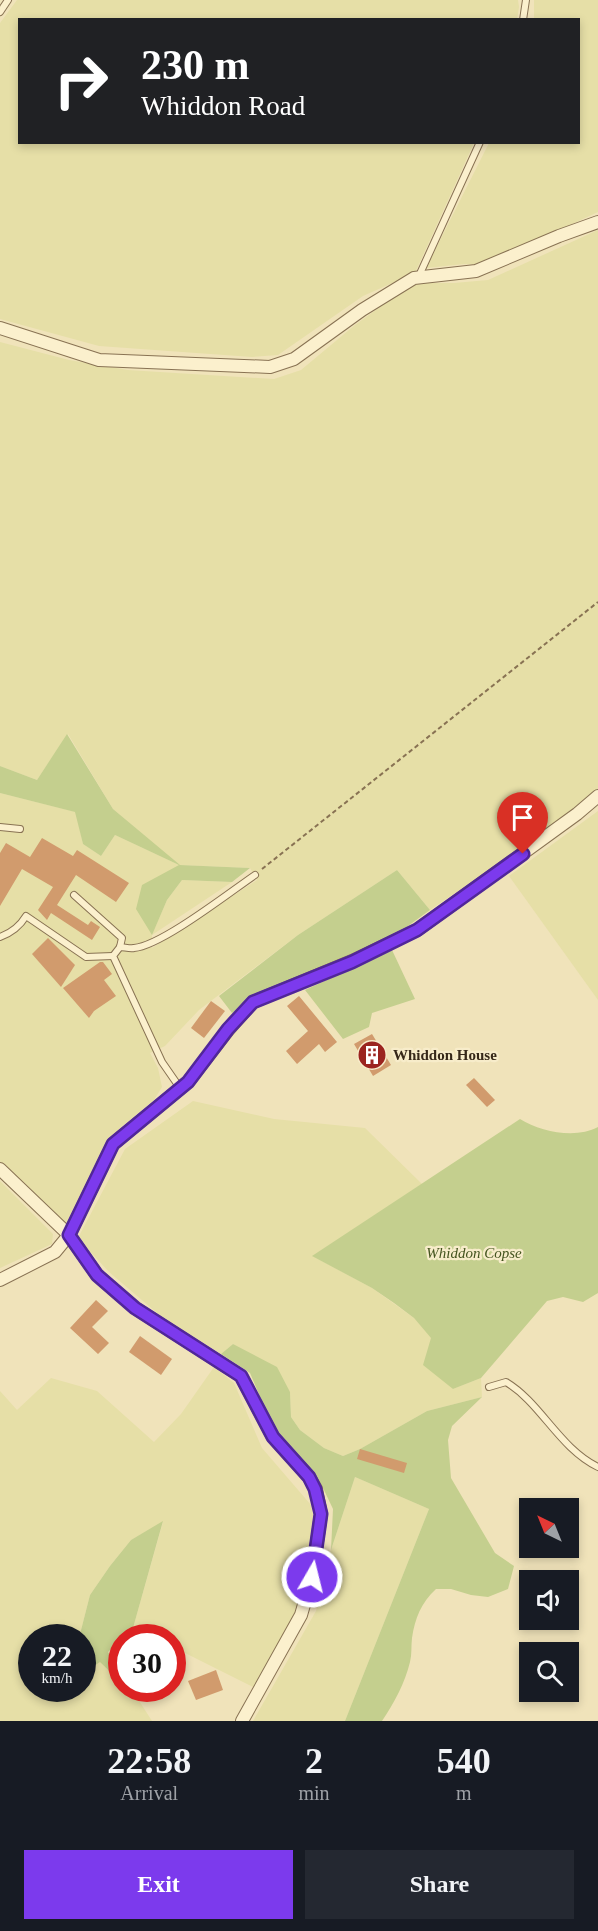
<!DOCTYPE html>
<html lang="en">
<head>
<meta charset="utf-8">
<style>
	body { margin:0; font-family:Georgia,serif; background:#242831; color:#f1f3f6; height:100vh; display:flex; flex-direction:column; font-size:22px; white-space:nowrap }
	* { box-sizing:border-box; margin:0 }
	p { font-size:20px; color:#9ea1a6 }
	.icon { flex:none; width:33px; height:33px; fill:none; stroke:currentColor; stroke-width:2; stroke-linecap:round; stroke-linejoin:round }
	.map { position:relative; height:1721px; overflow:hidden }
	.panel { display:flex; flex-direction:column; background:#171b24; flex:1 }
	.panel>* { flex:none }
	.top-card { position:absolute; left:18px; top:18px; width:562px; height:126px; border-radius:0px; box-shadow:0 3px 9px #0003; background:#202124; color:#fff; overflow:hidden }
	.needle { width:39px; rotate:317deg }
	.buttons { position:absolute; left:519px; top:1498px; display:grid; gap:12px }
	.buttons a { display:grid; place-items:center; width:60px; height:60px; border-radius:0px; background:#171b24; box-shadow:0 3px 9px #0003; font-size:30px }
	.speed { position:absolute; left:18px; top:1624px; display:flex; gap:12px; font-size:30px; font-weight:700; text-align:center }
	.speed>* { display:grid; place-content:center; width:78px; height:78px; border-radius:50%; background:#171b24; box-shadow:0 3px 9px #0003; line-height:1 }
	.speed small { font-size:15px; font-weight:400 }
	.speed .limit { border:9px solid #d22; background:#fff; color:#111 }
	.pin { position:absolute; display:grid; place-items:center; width:51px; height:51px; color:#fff; margin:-62px -26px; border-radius:50% 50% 50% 0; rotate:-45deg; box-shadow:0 0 6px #0007 }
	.pin .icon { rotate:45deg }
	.me { position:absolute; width:66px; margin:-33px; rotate:8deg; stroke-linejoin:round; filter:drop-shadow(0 0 4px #0008) }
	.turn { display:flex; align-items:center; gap:21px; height:126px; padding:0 24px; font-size:27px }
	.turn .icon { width:78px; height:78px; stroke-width:2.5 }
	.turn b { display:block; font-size:42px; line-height:51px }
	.eta { display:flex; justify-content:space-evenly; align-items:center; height:102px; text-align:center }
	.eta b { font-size:36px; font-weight:800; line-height:42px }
	.cta { display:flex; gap:12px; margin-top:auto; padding:12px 24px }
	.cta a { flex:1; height:69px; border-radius:0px; background:#7c3aed; color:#fff; font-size:24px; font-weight:800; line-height:69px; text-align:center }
	.cta a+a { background:#242831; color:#f1f3f6 }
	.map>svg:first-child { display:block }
	.farmland { fill:#e6dfa7; fill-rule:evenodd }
	.green { fill:#c4cf8e }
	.building { fill:#d19b6d }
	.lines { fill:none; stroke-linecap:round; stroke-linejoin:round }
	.lane-casing { stroke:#887253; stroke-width:8 }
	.street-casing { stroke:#887253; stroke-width:14 }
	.path { stroke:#887253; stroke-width:2; stroke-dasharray:4.5 3; stroke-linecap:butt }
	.lane { stroke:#fbf0cd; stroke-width:6 }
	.street { stroke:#fbf0cd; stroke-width:12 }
	.route-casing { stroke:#51269a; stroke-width:15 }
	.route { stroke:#7c3aed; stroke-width:10 }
	.labels { text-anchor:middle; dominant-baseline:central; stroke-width:4.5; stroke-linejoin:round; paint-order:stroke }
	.poi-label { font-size:15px; font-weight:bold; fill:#362819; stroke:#f7ecca; text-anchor:start }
	.park-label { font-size:15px; font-style:italic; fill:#44541f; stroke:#f7ecca }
</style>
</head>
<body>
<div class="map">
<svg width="598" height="1721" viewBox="0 0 598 1721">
	<rect width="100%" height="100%" fill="#f0e3ba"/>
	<g class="farmland">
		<polygon points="17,0 518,0 519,7 517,20 20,20 20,142 474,143 415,273 363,296 278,355 252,357 99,346 0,319 0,23"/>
		<polygon points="534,0 598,0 598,212 501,257 480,265 464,264 426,268 489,143 579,142 579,20 534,19"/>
		<path d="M 598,230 L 598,791 L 523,847 L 430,910 L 397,870 L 298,935 L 199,1010 L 165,1046 L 150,1053 L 158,1068 L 162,1087 L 154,1100 L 120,1128 L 100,1155 L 68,1228 L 0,1164 L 0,793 L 76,812 L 83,844 L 101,856 L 115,835 L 177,864 L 113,809 L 68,734 L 37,780 L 0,766 L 0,342 L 69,360 L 128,370 L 274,379 L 301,370 L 355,325 L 413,283 L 454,283 L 488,280 ZM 180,865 L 250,868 L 257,880 L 152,948 L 152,935 L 232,882 L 182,880 L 167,900 L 152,934 Z"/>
		<polygon points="598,811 598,1000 509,876"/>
		<polygon points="193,1101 274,1119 365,1128 422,1184 313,1256 372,1288 414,1318 431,1337 453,1389 481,1378 482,1397 427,1411 360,1449 343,1456 324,1448 300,1430 291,1417 290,1392 233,1344 221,1354 163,1318 109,1272 84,1245 79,1236 125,1149"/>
		<polygon points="0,1181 53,1234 52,1244 0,1268"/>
		<polygon points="214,1367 234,1383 262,1448 311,1505 314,1521 313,1541 298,1611 255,1688 173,1647 172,1638 154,1638 133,1628 163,1522 131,1540 110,1566 90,1595 79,1638 32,1638 32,1689 82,1689 83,1673 100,1661 121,1682 122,1689 128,1689 136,1696 152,1721 0,1721 0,1391 17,1410 51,1378 97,1391 154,1442 181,1414"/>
		<polygon points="355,1477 429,1509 345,1721 253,1721 316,1611 331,1550"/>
	</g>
	<g class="green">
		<polygon points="67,734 113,809 180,865 250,868 232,882 182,880 167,900 152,935 136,909 142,885 179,865 115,835 101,856 83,844 75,812 0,793 0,766 37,780"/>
		<polygon points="397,870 430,910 397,934 252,1000 232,1013 219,996 298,935"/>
		<polygon points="392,950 415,999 372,1013 369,1027 343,1039 305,990"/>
		<path d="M 520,1119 C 541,1132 576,1139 598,1127 L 598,1293 L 583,1302 L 563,1297 L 547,1301 L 481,1378 L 453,1389 L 423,1365 L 431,1338 L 414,1318 L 394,1303 L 372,1288 L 312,1256 Z"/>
		<path d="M 233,1344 L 277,1367 L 290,1392 L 291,1417 L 300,1430 L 324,1448 L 343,1456 L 360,1449 L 427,1411 L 482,1397 L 452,1426 L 448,1440 L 451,1478 L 495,1553 L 514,1566 L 508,1589 L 488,1597 L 471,1595 L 451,1589 L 436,1589 C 421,1603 415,1618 412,1638 C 411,1646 412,1654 410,1662 C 405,1683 394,1703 382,1721 L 345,1721 L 429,1509 L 355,1477 L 331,1550 L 333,1509 L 324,1490 L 313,1473 L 293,1454 L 273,1427 L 250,1373 L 221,1354 Z"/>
		<polygon points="163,1521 133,1628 108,1652 121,1673 121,1682 100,1662 83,1673 82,1638 79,1638 90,1595 110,1566 131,1540"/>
	</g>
	<g class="building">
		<polygon points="42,838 73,856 77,850 129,883 116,902 76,875 57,905 88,925 91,921 100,927 92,940 51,913 47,920 38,910 53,887 22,869 0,906 0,853 6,843 30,857"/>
		<polygon points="48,938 75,965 61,987 32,954"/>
		<polygon points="100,962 103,962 112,974 104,980 116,996 94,1011 89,1018 63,988"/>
		<polygon points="299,996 337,1042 325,1052 319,1044 297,1064 286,1051 308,1031 287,1006"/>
		<polygon points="211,1001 225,1011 204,1038 191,1028"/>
		<polygon points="372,1034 391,1065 373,1076 354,1044"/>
		<polygon points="474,1078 495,1100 487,1107 466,1085"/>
		<polygon points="96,1300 108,1311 92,1327 109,1343 98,1354 70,1328"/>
		<polygon points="140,1336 172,1359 161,1375 129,1352"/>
		<polygon points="360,1449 407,1463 404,1473 357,1459"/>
		<polygon points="216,1670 223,1690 196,1700 188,1681"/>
	</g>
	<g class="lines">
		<g class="lane-casing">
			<g id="lane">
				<polyline points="0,12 8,0"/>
				<polyline points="523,20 526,0"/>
				<polyline points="418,278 480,142"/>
				<polyline points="0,827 20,829"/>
				<polyline points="74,895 122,938 120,947 113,956 162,1062 180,1088"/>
				<path d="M 0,937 C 11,933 20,926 26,916 L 86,957 L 113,956"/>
				<path d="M 120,947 C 124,947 130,949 134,948 C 161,946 230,892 255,875"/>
				<path d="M 489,1387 L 506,1382 C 541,1403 559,1448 598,1467"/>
			</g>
		</g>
		<g class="street-casing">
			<g id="street">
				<polyline points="0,328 99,360 270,367 294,359 362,310 414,278 476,271 559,236 598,222"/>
				<polyline points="0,1169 69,1235 97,1275 135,1308 241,1376 273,1437 309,1477 316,1489 321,1514 312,1577 301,1615 242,1721"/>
				<polyline points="0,1280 55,1252 69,1235 113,1144 188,1082 229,1029 253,1002 352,961 417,930 577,814 598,796"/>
			</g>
		</g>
		<polyline class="path" points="262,869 598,602"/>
		<use href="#lane" class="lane"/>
		<use href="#street" class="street"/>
	</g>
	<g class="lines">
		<g class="route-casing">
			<polyline id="route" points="312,1577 321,1514 315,1489 309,1477 273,1437 241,1376 135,1308 97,1275 69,1235 113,1144 188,1082 228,1029 253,1002 352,962 417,930 523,854"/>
		</g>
		<use href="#route" class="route"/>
	</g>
	<defs>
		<g id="building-disc" transform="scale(1.5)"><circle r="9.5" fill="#9b241f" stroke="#f7ecca"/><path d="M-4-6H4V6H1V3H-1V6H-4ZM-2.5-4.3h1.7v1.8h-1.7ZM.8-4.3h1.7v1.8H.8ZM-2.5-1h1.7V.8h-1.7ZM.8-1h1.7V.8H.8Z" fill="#fff"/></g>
	</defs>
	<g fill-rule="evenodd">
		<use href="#building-disc" x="372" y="1055"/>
	</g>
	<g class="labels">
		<g class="poi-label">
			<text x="393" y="1055">Whiddon House</text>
		</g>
		<g class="park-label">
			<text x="474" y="1253">Whiddon Copse</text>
		</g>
	</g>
</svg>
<div class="buttons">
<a><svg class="needle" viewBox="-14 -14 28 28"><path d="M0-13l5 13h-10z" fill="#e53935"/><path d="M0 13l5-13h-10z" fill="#9ea1a6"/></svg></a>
<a><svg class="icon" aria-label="sound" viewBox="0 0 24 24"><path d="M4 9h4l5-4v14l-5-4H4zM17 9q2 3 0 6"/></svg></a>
<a><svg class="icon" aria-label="search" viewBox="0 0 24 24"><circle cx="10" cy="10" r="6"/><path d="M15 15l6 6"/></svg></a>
</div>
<div class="speed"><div>22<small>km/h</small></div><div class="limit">30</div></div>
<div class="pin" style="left:523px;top:854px;background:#d93025"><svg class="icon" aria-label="arrive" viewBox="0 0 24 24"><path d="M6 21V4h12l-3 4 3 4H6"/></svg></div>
<svg class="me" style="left:312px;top:1577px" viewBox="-20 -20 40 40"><circle r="17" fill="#7c3aed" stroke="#fff" stroke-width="3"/><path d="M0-11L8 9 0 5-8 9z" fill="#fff"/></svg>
<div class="top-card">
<div class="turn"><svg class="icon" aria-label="right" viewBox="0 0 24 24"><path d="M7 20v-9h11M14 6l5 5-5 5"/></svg><div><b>230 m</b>Whiddon Road</div></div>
</div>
</div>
<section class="panel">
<div class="eta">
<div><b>22:58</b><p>Arrival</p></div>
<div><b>2</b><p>min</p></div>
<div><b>540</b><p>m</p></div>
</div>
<div class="cta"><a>Exit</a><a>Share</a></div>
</section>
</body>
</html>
